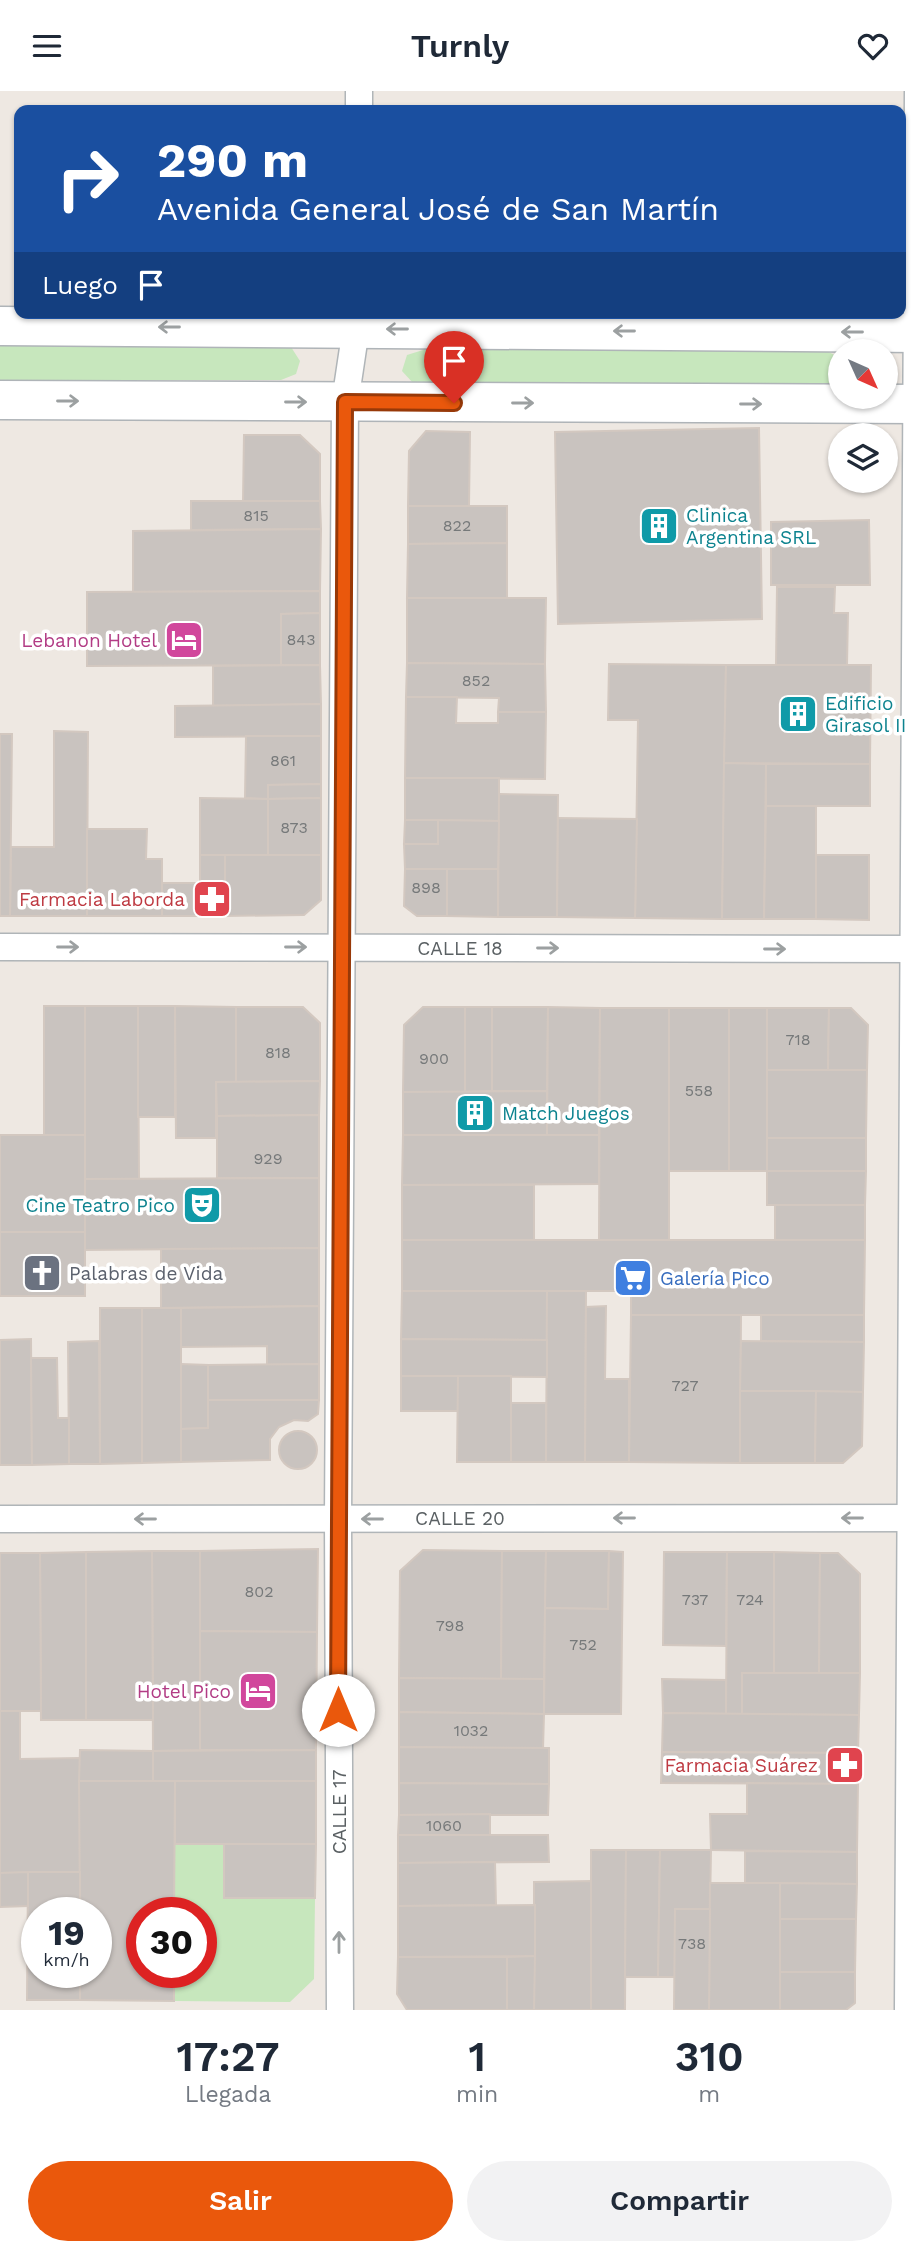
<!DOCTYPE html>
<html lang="es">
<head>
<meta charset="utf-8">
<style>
	body { margin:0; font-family:"Work Sans",sans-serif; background:#f2f2f3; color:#1f2937; height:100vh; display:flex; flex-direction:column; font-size:26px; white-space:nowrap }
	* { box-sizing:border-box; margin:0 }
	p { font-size:23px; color:#747a83 }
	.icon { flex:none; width:38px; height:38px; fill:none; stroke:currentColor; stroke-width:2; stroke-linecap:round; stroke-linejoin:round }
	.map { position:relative; height:1919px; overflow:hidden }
	.drawer { display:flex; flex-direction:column; background:#fff; flex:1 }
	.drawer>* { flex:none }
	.guide { position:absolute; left:14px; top:14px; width:892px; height:214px; border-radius:14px; box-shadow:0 2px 5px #0004; background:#1a4fa0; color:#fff; overflow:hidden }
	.needle { width:46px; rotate:135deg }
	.fabs { position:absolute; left:828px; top:248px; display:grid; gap:14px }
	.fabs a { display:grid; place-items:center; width:70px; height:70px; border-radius:50%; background:#fff; box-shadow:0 2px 5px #0004; font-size:35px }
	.speed { position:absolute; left:21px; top:1806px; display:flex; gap:14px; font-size:35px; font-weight:700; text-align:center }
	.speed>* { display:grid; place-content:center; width:91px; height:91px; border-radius:50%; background:#fff; box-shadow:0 2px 5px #0004; line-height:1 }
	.speed small { font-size:18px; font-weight:400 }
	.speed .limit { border:10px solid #d22; background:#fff; color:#111 }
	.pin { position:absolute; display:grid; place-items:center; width:60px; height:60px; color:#fff; margin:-72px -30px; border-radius:50% 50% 50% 0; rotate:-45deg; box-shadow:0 0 7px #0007 }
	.pin .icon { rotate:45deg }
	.me { position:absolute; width:77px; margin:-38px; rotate:0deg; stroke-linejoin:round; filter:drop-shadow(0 0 5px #0008) }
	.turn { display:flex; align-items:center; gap:24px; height:147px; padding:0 28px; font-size:32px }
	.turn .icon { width:91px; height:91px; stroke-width:2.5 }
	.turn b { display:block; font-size:49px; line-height:60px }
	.then { display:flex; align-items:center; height:66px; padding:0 28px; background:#0003; gap:14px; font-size:26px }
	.eta { display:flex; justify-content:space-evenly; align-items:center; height:119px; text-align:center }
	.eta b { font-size:42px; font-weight:600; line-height:49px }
	.action { display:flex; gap:14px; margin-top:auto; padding:14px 28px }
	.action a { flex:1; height:80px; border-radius:42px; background:#ea580c; color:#fff; font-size:28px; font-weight:600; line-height:80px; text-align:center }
	.action a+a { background:#f2f2f3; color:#1f2937 }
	header { display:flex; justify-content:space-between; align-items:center; height:91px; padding:0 28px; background:#fff; font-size:32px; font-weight:600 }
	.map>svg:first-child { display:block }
	.green { fill:#c7e7bd }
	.building { fill:#c9c3bf; stroke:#d3c8c0; stroke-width:2 }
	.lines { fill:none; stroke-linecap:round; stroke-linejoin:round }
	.minor-casing { stroke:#b0b5b8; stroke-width:29 }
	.secondary-casing { stroke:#afb4b8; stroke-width:41 }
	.minor { stroke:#fff; stroke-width:26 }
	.secondary { stroke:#fff; stroke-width:38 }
	.oneway { stroke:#9ca0a1 }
	.route-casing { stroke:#983908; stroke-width:18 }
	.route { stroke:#ea580c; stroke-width:12 }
	.labels { text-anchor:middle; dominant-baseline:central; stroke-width:7; stroke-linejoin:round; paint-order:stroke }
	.number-label { font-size:16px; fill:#76797a }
	.culture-label { font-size:19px; fill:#0d838f; stroke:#fff; text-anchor:start }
	.hotel-label { font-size:19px; fill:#b23c85; stroke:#fff; text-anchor:end }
	.health-label { font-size:19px; fill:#be3a42; stroke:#fff; text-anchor:end }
	.street-label { font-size:19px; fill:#5a6063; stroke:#fff }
	.worship-label { font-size:19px; fill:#5b616d; stroke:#fff; text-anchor:start }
	.shop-label { font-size:19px; fill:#366cbe; stroke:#fff; text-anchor:start }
</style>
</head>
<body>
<header><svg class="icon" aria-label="menu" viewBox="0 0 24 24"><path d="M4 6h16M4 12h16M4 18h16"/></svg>Turnly<svg class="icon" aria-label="heart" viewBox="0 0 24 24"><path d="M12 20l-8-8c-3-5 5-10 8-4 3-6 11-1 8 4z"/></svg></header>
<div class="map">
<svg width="920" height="1919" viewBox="0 0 920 1919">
	<rect width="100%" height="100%" fill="#eee8e2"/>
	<g class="green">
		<polygon points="0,253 291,256 300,270 296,283 281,289 0,289"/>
		<polygon points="423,259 825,259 840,267 840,287 824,294 413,292 402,280 407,264"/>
		<polygon points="175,1753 224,1753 224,1807 315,1807 314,1888 290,1911 174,1910 174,1881 201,1881 201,1822 174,1822"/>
	</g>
	<g class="building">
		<polygon points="759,337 762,528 558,533 555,341"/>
		<polygon points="426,340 470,341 469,415 408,415 409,360"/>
		<polygon points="244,344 300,344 320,363 320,410 243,410"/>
		<polygon points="191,410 320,410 321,438 191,439"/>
		<polygon points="408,415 507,415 507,452 408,453"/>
		<polygon points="869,429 870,494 771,494 771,431"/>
		<polygon points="321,438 320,500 133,501 133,440"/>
		<polygon points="507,452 507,507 407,507 408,453"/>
		<polygon points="777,496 835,496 834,522 848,522 847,574 776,574"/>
		<polygon points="320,500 320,522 281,523 281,574 87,575 87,501"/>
		<polygon points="407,507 546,507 545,573 407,572"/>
		<polygon points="320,522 320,574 281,574 281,523"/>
		<polygon points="407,572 545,573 546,621 498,621 499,607 406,606"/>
		<polygon points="609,573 726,574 722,828 635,827 638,629 608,629"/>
		<polygon points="320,574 321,613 213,615 213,575"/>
		<polygon points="726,574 871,574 870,673 724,672"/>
		<polygon points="406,606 457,606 456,632 498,632 498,621 546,621 545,688 405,687"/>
		<polygon points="321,613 321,645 175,646 175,615"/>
		<polygon points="54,640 88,641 87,825 10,825 11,756 54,756"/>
		<polygon points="0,643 12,643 10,825 0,825"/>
		<polygon points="246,645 321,645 321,693 268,694 268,708 245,707"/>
		<polygon points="724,672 766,673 764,828 722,828"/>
		<rect x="766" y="673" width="104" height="42"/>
		<polygon points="405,687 499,687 499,730 405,729"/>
		<polygon points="321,693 321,707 268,708 268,694"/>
		<polygon points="499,703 558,704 557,826 498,826"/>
		<polygon points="200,707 268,708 268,764 200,764"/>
		<polygon points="321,707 321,764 268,764 268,708"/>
		<polygon points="766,715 816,715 816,828 764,828"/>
		<polygon points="558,727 637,728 635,827 557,826"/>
		<polygon points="405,729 438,729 438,753 404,753"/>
		<polygon points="438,729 499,730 498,778 405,778 404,753 438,753"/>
		<polygon points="87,738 147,738 146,768 162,768 162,825 87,825"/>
		<rect x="200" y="764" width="25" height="61"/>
		<polygon points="225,764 321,764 321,809 304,824 225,825"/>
		<polygon points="816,764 869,764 869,829 816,828"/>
		<polygon points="405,778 447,778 447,825 417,825 404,815"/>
		<polygon points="447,778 498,778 498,826 447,825"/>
		<rect x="162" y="792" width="38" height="33"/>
		<rect x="44" y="915" width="41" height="129"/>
		<polygon points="85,915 138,915 139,1088 85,1088"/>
		<rect x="138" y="915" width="37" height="111"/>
		<polygon points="175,915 236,916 236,991 216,991 216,1047 176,1047"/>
		<polygon points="236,916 303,916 320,932 320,990 236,991"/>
		<polygon points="423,916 465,916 465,1001 403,1001 404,934"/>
		<polygon points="465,916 492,916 492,1000 465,1001"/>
		<polygon points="492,916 548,916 547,1000 492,1000"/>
		<polygon points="548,916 600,917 599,1044 547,1044"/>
		<polygon points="600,917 669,917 669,1149 599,1149"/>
		<rect x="669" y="917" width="60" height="163"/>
		<rect x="729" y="917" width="38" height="163"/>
		<polygon points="767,917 829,917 828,979 767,979"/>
		<polygon points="829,917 851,917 868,934 867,979 828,979"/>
		<polygon points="767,979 867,979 866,1047 767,1047"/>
		<polygon points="320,990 319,1024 217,1025 216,991"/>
		<polygon points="547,1000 547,1044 403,1044 403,1001"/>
		<polygon points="319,1024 319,1087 217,1087 217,1025"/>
		<rect x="0" y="1044" width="85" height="97"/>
		<polygon points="403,1044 599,1044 599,1093 402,1094"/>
		<rect x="767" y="1047" width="99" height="33"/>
		<polygon points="767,1080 866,1080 865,1114 767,1114"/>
		<polygon points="319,1087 319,1157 85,1159 85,1088"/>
		<rect x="402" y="1094" width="132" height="55"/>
		<rect x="775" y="1114" width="90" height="35"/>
		<rect x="0" y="1141" width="85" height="64"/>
		<polygon points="402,1149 865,1149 864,1224 631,1224 631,1200 402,1200"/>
		<polygon points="319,1157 319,1215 161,1217 161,1158"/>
		<polygon points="402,1200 547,1200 547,1249 401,1248"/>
		<polygon points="547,1200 586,1200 585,1371 546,1371"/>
		<polygon points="319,1215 319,1273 267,1274 267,1255 181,1256 181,1217"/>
		<polygon points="606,1215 605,1288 629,1288 629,1371 585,1371 586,1216"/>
		<polygon points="100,1217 142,1217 142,1372 100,1373"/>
		<polygon points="142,1217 181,1217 181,1371 142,1372"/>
		<polygon points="631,1224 741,1224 740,1372 629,1371"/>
		<polygon points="761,1224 864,1224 864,1251 761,1250"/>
		<polygon points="31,1248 32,1374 0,1374 0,1249"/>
		<polygon points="401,1248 547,1249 547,1286 401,1285"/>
		<polygon points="99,1250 100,1373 69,1373 68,1251"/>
		<polygon points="741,1250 864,1251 863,1301 740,1300"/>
		<polygon points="31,1267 57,1267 58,1327 69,1327 69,1373 32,1374"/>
		<polygon points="181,1273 208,1274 208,1337 181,1338"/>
		<polygon points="319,1273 319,1309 208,1309 208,1274"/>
		<rect x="401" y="1285" width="57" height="35"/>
		<polygon points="458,1285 511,1285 511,1371 457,1371"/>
		<polygon points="740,1300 816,1300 815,1372 740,1372"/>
		<polygon points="816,1300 863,1301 862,1355 843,1372 815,1372"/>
		<polygon points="208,1309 319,1309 318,1323 308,1330 294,1329 279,1336 270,1348 270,1369 181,1371 181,1338 208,1337"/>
		<rect x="511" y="1312" width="35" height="59"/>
		<circle cx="298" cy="1359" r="19"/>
		<polygon points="318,1458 317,1541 200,1540 200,1460"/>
		<polygon points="423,1459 502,1460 501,1588 399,1587 400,1480"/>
		<polygon points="152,1460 200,1460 200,1659 153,1660"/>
		<polygon points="152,1460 153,1629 86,1629 86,1461"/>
		<polygon points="502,1460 546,1460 544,1588 501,1588"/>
		<polygon points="546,1460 609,1460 608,1518 545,1517"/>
		<polygon points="609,1460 623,1461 621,1623 544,1623 545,1517 608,1518"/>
		<polygon points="86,1461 86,1629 41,1629 40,1462"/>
		<polygon points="664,1461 727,1461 726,1555 663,1554"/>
		<polygon points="727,1461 774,1461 774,1582 742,1582 742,1623 726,1623"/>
		<polygon points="774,1461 820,1462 819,1582 774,1582"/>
		<polygon points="0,1462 40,1462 41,1620 0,1620"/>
		<polygon points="820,1462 838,1462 860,1483 860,1582 819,1582"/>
		<polygon points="200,1540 317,1541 316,1659 200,1659"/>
		<polygon points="742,1582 860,1582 859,1624 742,1623"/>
		<polygon points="399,1587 544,1588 544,1623 399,1621"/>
		<polygon points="662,1588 726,1589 726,1623 663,1622"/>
		<polygon points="0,1620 20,1620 20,1668 80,1667 80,1781 0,1782"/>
		<polygon points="399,1621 544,1623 543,1658 399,1656"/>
		<polygon points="663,1622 859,1624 858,1662 662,1661"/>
		<polygon points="399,1656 549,1657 549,1693 399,1692"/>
		<polygon points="80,1659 153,1660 153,1690 79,1690"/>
		<polygon points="316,1659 316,1690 153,1690 153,1660"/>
		<polygon points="662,1661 858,1662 858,1693 661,1692"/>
		<polygon points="79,1690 175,1690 174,1822 142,1822 142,1881 174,1881 174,1910 80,1909 80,1881 96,1881 96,1822 80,1822"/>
		<rect x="175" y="1690" width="141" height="63"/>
		<polygon points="399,1692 549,1693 548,1724 399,1724"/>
		<polygon points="747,1692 858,1693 857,1761 711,1759 710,1723 747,1723"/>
		<polygon points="490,1723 490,1745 398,1744 399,1724"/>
		<polygon points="398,1744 548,1744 549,1771 398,1772"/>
		<polygon points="224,1753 316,1753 315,1807 224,1807"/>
		<polygon points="591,1759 626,1759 625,1919 591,1919"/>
		<polygon points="626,1759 660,1759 658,1886 625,1886"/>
		<polygon points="660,1759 711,1759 710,1818 675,1818 675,1886 658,1886"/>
		<polygon points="745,1760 857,1761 857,1793 745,1792"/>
		<polygon points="495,1771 496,1814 398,1815 398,1772"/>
		<polygon points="28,1781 80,1781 80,1822 37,1822 37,1881 80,1881 80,1909 27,1909"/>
		<polygon points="28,1781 28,1815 0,1816 0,1782"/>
		<polygon points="591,1790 591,1919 534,1919 534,1791"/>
		<polygon points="710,1792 780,1792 780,1919 709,1919"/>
		<polygon points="780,1792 857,1793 856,1828 780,1828"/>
		<polygon points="535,1814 535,1865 398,1866 398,1815"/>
		<polygon points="675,1818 710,1818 709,1919 674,1919"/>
		<polygon points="780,1828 856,1828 855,1881 780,1881"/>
		<polygon points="535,1865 534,1919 507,1919 507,1866"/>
		<polygon points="398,1866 507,1866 507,1919 407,1919 397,1903"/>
		<polygon points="780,1881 855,1881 855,1912 846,1919 780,1919"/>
	</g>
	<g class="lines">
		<g class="minor-casing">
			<g id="minor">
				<polyline points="359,19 359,0"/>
				<polyline points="0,856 920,858"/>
				<polyline points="0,1428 920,1427"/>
				<polyline points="340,1919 338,1428 345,311 358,224"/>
				<polyline points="908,1919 918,0"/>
			</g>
		</g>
		<g class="secondary-casing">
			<g id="secondary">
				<polyline points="0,235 920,242"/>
				<polyline points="0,309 920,313"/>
			</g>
		</g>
		<use href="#minor" class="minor"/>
		<use href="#secondary" class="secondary"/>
	</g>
	<defs><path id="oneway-shaft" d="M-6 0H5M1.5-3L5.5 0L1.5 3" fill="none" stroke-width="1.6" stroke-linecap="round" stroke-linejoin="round" transform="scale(1.75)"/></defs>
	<g class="oneway">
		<use href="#oneway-shaft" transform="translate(169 236) rotate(-180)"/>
		<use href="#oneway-shaft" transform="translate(397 238) rotate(-180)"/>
		<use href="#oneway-shaft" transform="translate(624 240) rotate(-180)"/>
		<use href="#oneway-shaft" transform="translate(852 241) rotate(-180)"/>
		<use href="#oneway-shaft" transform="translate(68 310)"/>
		<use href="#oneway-shaft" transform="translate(296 311)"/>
		<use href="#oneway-shaft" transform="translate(523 312)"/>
		<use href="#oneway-shaft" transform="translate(751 313)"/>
		<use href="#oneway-shaft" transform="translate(68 856)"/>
		<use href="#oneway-shaft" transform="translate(296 856)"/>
		<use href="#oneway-shaft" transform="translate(548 857)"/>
		<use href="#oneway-shaft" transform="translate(775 858)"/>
		<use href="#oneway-shaft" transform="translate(624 1427) rotate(180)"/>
		<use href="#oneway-shaft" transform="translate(852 1427) rotate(180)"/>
		<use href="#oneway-shaft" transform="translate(145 1428) rotate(180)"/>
		<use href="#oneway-shaft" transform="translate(372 1428) rotate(180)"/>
		<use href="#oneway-shaft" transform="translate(339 1851) rotate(-90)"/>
	</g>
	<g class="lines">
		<g class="route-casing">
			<polyline id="route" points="338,1619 345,311 454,312"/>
		</g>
		<use href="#route" class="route"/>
	</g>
	<defs>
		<g id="building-square" transform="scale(2.0125)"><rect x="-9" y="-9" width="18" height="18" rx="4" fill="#0f9aa8" stroke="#fff"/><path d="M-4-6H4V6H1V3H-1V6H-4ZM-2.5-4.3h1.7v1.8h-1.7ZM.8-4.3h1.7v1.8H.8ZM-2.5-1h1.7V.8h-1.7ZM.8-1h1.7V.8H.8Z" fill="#fff"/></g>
		<g id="hotel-square" transform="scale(2.0125)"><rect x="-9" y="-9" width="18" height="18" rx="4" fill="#d1479c" stroke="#fff"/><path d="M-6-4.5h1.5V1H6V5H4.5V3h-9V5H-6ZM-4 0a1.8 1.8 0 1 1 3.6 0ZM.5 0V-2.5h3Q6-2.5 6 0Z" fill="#fff"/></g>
		<g id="pharmacy-square" transform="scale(2.0125)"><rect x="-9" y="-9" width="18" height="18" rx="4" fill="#e0444e" stroke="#fff"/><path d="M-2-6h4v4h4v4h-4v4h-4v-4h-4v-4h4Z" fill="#fff"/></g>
		<g id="theatre-square" transform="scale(2.0125)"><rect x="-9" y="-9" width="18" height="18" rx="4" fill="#0f9aa8" stroke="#fff"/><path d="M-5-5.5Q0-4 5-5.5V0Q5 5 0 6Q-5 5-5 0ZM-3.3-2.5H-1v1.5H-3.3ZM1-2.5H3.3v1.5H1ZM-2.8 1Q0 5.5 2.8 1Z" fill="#fff"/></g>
		<g id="church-square" transform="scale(2.0125)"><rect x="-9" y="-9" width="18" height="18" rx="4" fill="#6b7280" stroke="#fff"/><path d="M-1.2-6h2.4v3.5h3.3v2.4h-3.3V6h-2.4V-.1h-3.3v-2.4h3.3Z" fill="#fff"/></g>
		<g id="supermarket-square" transform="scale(2.0125)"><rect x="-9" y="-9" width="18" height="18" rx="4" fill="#3f7fe0" stroke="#fff"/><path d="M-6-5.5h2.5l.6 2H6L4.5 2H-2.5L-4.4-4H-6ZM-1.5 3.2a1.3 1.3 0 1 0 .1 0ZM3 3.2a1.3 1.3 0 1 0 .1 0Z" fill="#fff"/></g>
	</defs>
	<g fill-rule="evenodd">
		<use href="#building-square" x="659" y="435"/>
		<use href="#hotel-square" x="184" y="549"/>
		<use href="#building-square" x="798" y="623"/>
		<use href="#pharmacy-square" x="212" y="808"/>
		<use href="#building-square" x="475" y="1022"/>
		<use href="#theatre-square" x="202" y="1114"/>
		<use href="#church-square" x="42" y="1182"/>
		<use href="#supermarket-square" x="633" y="1187"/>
		<use href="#hotel-square" x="258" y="1600"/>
		<use href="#pharmacy-square" x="845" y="1674"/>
	</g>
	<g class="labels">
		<g class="number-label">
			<text x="256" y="424">815</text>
			<text x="457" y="434">822</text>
			<text x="301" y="548">843</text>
			<text x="476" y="589">852</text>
			<text x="283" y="669">861</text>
			<text x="294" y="736">873</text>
			<text x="426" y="796">898</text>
			<text x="798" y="948">718</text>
			<text x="278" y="961">818</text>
			<text x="434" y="967">900</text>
			<text x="699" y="999">558</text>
			<text x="268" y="1067">929</text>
			<text x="685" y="1294">727</text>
			<text x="259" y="1500">802</text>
			<text x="695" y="1508">737</text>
			<text x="750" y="1508">724</text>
			<text x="450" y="1534">798</text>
			<text x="583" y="1553">752</text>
			<text x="471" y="1639">1032</text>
			<text x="444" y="1734">1060</text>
			<text x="692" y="1852">738</text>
		</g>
		<g class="culture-label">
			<text x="686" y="424">Clinica<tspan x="686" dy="22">Argentina SRL</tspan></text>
			<text x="825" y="612">Edificio<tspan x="825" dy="22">Girasol II</tspan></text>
			<text x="502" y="1022">Match Juegos</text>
			<text x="175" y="1114" text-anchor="end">Cine Teatro Pico</text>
		</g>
		<g class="hotel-label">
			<text x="157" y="549">Lebanon Hotel</text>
			<text x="231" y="1600">Hotel Pico</text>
		</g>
		<g class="health-label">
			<text x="185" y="808">Farmacia Laborda</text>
			<text x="818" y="1674">Farmacia Suárez</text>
		</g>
		<g class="street-label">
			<text x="460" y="857">CALLE 18</text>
			<text x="460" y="1427">CALLE 20</text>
			<text transform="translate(339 1721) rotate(-90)">CALLE 17</text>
		</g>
		<g class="worship-label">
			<text x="69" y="1182">Palabras de Vida</text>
		</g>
		<g class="shop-label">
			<text x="660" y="1187">Galería Pico</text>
		</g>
	</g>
</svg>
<div class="fabs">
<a><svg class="needle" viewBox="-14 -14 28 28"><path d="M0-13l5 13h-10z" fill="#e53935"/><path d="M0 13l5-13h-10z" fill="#747a83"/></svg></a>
<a><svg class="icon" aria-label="layers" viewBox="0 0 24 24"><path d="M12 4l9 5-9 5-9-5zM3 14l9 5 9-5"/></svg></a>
</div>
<div class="speed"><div>19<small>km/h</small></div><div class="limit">30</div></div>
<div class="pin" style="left:454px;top:312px;background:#d93025"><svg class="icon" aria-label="arrive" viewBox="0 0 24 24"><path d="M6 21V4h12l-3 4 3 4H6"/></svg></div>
<svg class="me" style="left:338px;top:1619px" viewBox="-20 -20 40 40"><circle r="19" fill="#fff"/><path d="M0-13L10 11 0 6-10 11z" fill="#ea580c"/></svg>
<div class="guide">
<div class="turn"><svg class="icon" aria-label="right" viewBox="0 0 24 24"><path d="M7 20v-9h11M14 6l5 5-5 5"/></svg><div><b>290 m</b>Avenida General José de San Martín</div></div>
<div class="then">Luego<svg class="icon" aria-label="arrive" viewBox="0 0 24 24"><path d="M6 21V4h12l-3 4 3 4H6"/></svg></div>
</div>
</div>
<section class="drawer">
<div class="eta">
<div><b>17:27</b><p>Llegada</p></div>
<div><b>1</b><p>min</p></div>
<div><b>310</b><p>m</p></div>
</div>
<div class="action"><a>Salir</a><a>Compartir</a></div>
</section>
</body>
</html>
